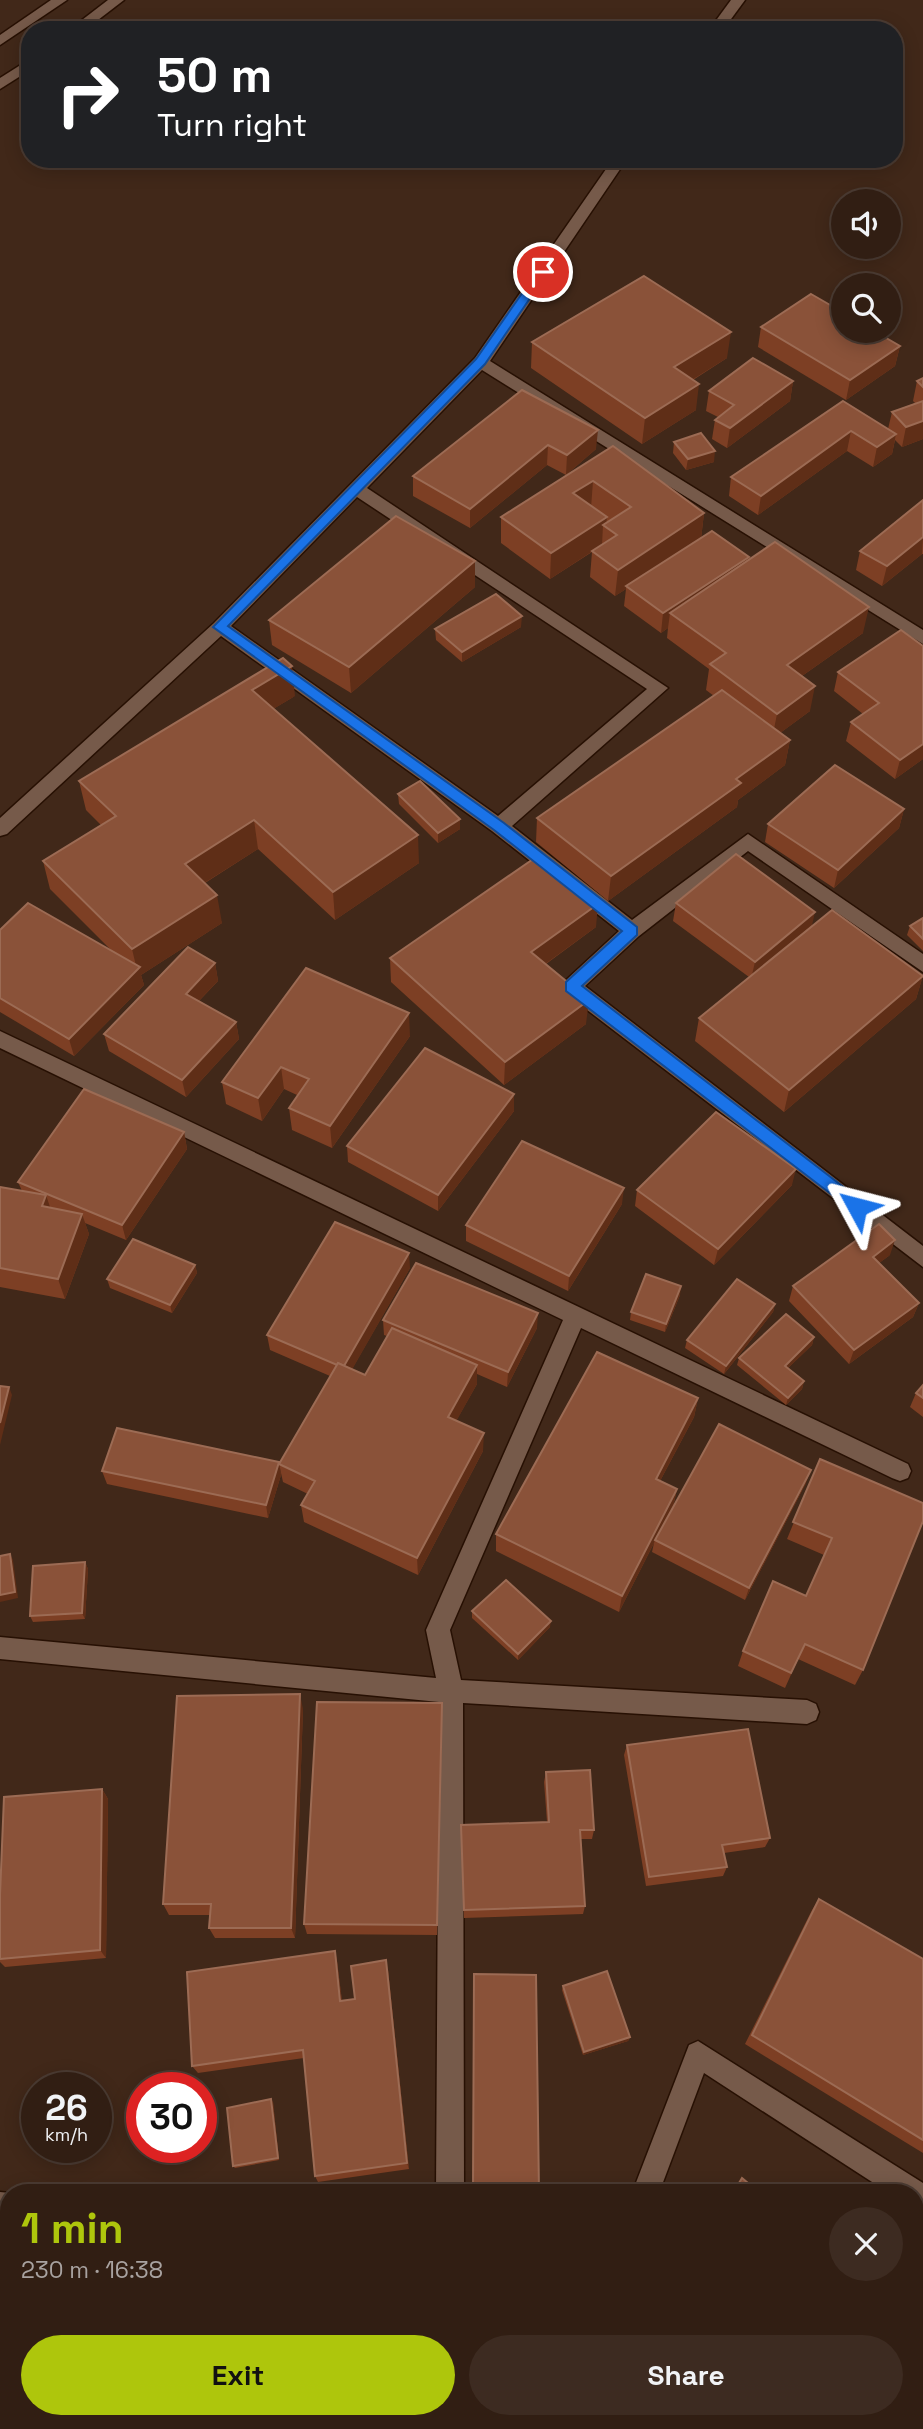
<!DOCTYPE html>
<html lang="en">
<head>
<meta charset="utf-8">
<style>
	body { margin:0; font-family:"Space Grotesk",sans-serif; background:#3d2b21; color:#f1f3f6; height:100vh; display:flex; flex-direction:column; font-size:26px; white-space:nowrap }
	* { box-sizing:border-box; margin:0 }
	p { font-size:23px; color:#a8a2a0 }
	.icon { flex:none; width:38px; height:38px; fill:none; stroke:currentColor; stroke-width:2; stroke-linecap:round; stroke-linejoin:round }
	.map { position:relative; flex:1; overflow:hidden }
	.side { position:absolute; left:0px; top:2184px; width:924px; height:245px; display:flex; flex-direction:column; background:#311e13; border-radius:28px 28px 0 0; box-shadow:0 4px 18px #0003,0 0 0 2px #4c3c33 }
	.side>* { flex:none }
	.guide { position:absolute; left:21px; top:21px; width:882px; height:147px; border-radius:28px; box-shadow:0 4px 18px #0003,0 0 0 2px #4c3c33; background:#202124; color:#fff; overflow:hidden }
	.fabs { position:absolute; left:831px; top:189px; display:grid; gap:14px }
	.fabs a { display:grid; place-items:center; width:70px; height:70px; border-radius:50%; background:#311e13; box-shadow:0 4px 18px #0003,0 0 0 2px #4c3c33; font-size:35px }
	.speed { position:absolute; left:21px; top:2072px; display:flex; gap:14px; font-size:35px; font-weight:700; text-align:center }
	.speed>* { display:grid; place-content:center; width:91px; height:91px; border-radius:50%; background:#311e13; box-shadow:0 4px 18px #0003,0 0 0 2px #4c3c33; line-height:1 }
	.speed small { font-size:18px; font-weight:400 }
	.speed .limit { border:10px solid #d22; background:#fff; color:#111 }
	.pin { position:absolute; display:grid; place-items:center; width:60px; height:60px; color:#fff; margin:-30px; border:4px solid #fff; border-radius:50%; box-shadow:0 2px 7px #0007 }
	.me { position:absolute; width:77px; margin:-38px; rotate:308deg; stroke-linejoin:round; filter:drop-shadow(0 0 5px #0008) }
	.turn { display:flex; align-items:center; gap:24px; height:147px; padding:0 21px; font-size:32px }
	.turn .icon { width:91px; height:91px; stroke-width:2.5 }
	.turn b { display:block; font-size:49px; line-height:60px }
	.round { display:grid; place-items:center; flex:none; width:74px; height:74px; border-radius:37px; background:#3d2b21 }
	.head { display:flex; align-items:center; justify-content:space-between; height:119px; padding:0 21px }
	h1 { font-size:42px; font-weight:700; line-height:52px; color:#aec60c }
	.primary-button { display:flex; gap:14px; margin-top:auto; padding:14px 21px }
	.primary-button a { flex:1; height:80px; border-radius:42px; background:#aec60c; color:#111; font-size:28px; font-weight:700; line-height:80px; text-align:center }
	.primary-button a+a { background:#3d2b21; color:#f1f3f6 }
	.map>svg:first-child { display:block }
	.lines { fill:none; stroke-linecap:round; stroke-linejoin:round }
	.minor-casing { stroke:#271003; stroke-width:3 }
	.minor { fill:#765a4a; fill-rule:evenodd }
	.wall { fill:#7d3f24 }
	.shaded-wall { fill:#5f2e17 }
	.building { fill:#8a5239; stroke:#9c6b54; stroke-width:2 }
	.route { fill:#1a73e8; stroke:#114b97; stroke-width:2 }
</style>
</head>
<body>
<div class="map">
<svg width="923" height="2429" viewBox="0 0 923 2429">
	<rect width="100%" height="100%" fill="#412819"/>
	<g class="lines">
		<g class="minor-casing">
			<g id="minor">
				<polygon points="51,0 67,0 0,45 0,35"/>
				<polygon points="108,0 124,0 85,30 69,30"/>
				<polygon points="731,0 745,0 723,30 709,30"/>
				<polygon points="30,59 30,70 0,89 0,78"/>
				<path d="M 613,159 L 627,159 L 490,361 L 923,630 L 923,644 L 482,370 L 367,488 L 668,688 L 512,826 L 632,920 L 748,834 L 923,954 L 923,972 L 748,851 L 639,936 L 585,986 L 923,1246 L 923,1267 L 565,993 L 562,987 L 565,981 L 619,931 L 492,831 L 221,636 L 7,834 L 0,836 L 0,818 L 214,623 L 475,358 ZM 357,497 L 647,689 L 498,816 L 231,626 Z"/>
				<polygon points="0,1031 908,1464 911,1471 908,1478 900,1481 892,1478 581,1328 450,1630 461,1680 807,1700 816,1704 819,1712 816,1720 807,1724 463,1703 464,2193 436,2193 439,1702 0,1659 0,1637 436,1678 426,1630 563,1320 0,1048"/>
				<polygon points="698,2041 923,2183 923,2203 915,2206 915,2193 889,2193 704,2073 659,2193 632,2193 689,2045"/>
				<polygon points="0,2192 10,2193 9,2220 0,2220"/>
				<polygon points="543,2420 572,2420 569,2429 540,2429"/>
			</g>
		</g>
		<use href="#minor" class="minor"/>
	</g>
	<g class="wall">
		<polygon points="761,327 900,346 895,366 846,400 758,347"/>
		<polygon points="532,342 727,358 693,380 696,410 642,444 531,368"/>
		<polygon points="923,378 923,439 902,447 895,440 892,454 873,467 847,451 758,515 729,496 731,477 843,401 888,429 892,412 915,403 913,401 917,381"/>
		<polygon points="793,381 790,401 727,448 712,439 715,420 718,417 706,411 709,391"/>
		<polygon points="522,390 596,449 566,475 547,465 470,528 413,496 413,476"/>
		<polygon points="674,442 714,462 686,470 673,453"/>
		<polygon points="613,446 704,513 701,539 749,557 749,560 863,633 802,676 810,711 780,733 790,740 785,765 738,800 737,807 608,901 536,842 537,818 714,696 706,690 709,669 667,638 668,628 661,633 624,606 626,589 615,596 590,577 592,552 550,579 501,543 501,517"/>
		<polygon points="923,500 923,554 922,554 882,586 856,570 860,551"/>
		<polygon points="475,587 351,693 272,645 269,620"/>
		<polygon points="521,627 462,662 436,640 435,629"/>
		<polygon points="923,646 923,759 895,779 846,741 851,722 863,714 834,691 838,672"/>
		<polygon points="295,696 273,709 419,863 335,920 258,849 205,883 222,923 141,975 144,985 74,1056 0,1012 0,930 114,953 50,889 43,861 101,825 86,810 79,781"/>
		<polygon points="398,794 460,819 460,829 438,843 399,804"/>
		<polygon points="904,809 899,828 834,888 765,842 768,824"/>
		<polygon points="676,903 811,927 923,975 916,999 784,1112 695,1041 699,1018 749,977 673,921"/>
		<polygon points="923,918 923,951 907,935 910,926"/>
		<polygon points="596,927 546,964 586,1024 504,1085 391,982 390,958"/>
		<polygon points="215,963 218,981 199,1001 236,1022 239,1039 186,1097 109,1051 104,1034"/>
		<polygon points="306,968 410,1036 332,1148 292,1130 289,1108 297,1095 284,1089 262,1121 226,1104 222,1082"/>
		<polygon points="514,1094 514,1111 438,1211 348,1162 347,1146"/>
		<polygon points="184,1132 187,1149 126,1240 85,1223 89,1234 65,1299 0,1287 0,1187 22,1191 18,1182"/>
		<polygon points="792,1185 714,1265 635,1206 637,1190"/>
		<polygon points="622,1204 568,1291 466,1241 466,1225"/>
		<polygon points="890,1255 879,1263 919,1303 913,1317 849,1364 789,1301 793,1286"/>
		<polygon points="195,1265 197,1273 172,1313 110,1288 107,1279"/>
		<polygon points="410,1268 352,1369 365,1375 387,1336 384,1335 383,1320 537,1328 507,1387 477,1374 477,1384 456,1421 483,1451 418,1575 304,1522 301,1505 308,1494 283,1482 279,1464 330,1376 270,1350 267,1335"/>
		<polygon points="680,1295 665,1332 630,1320 631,1312"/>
		<polygon points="775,1304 773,1312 724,1374 685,1348 687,1340"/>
		<polygon points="814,1337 812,1345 788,1368 804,1381 802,1389 786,1405 737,1365 739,1358"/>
		<polygon points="923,1385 923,1417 910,1407 916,1393"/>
		<polygon points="698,1398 694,1417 660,1481 677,1489 673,1507 806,1483 745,1600 652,1552 654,1543 619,1612 496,1551 496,1534"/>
		<polygon points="820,1459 863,1670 855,1685 798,1659 785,1688 738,1666 743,1651 806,1596 824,1555 787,1539"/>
		<polygon points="279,1462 281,1475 268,1518 107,1484 102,1471"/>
		<polygon points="85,1562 88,1569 85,1619 33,1622 30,1616"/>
		<polygon points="472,1611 550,1627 518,1660 472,1618"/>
		<polygon points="303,1709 295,1938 215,1938 209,1928 210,1915 169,1915 163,1904"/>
		<polygon points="442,1717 437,1935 307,1934 304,1924"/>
		<polygon points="627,1745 770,1838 765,1847 724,1853 727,1867 723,1876 646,1886 624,1755"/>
		<polygon points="546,1772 594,1830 592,1839 581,1839 585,1906 583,1914 464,1918 461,1825 547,1822 544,1782"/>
		<polygon points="102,1789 108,1799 106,1958 5,1967 0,1962 0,1895"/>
		<polygon points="819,1899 923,1959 923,2153 745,2044 812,1910"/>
		<polygon points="335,1951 337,1961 342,2001 355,1999 388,1970 409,2169 318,2182 315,2176 304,2058 198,2073 192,2066"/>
		<polygon points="473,1981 539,2192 539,2193 473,2193"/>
		<polygon points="563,1986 630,2037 628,2041 583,2055 562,1990"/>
		<polygon points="273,2102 279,2160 235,2168 233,2166"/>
		<polygon points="915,2227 923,2232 923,2429 909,2429 913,2420 915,2420 915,2416 918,2411 915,2409"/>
		<polygon points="595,2420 777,2420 771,2429 589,2429"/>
	</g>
	<g class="shaded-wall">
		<polygon points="731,332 727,358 671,393 674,367"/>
		<polygon points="900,346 895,366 846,400 850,380"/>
		<polygon points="793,381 790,401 727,448 730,428"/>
		<polygon points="699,384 696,410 642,444 645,418"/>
		<polygon points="923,421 923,439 902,447 906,427"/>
		<polygon points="598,430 596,449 566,475 567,455"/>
		<polygon points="851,431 847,451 758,515 761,496"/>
		<polygon points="896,434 892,454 873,467 877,447"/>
		<polygon points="548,445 547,465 470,528 470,509"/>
		<polygon points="715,451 714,462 686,470 688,459"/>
		<polygon points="593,481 591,508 573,493"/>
		<polygon points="704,513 701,539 626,586 626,589 615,596 618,570"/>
		<polygon points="607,517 606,527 603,525 602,545 550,579 551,553"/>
		<polygon points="923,537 922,554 882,586 887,566"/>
		<polygon points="749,557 746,577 670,613 668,628 661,633 663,613"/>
		<polygon points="475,561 475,587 351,693 349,667"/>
		<polygon points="869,607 863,633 782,690 787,665"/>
		<polygon points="522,616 521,627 462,662 462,652"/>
		<polygon points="292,666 295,696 255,720 252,690"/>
		<polygon points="815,686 810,711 772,739 777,714"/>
		<polygon points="790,740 785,765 738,800 737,807 608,901 611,876 736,779"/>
		<polygon points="923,744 923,759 895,779 900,760"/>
		<polygon points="904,809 899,828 834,888 838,870"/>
		<polygon points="460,819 460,829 438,843 438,833"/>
		<polygon points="254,820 258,849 190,892 185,864"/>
		<polygon points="418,835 419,863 335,920 333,892"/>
		<polygon points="217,895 222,923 141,975 144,985 74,1056 69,1039 137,970 132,949"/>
		<polygon points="598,904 596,927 530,975 531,952"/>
		<polygon points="815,912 811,930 751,979 755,962"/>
		<polygon points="215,963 218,981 189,1011 186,994"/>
		<polygon points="923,976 916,999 784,1112 789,1090"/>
		<polygon points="589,1000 586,1024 504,1085 505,1062"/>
		<polygon points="409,1013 410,1036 332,1148 330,1126"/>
		<polygon points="236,1022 239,1039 186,1097 182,1080"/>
		<polygon points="281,1067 284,1089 262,1121 258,1098"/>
		<polygon points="514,1094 514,1111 438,1211 438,1195"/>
		<polygon points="184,1132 187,1149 126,1240 122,1225"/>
		<polygon points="796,1169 792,1185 714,1265 718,1249"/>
		<polygon points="624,1188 622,1204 568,1291 569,1276"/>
		<polygon points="46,1195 53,1216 42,1206"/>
		<polygon points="82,1214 89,1234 65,1299 58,1279"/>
		<polygon points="895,1240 890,1255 867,1272 873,1257"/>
		<polygon points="409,1253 410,1268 345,1382 343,1368"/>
		<polygon points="195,1265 197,1273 172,1313 170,1305"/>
		<polygon points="681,1286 680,1295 665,1332 666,1324"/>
		<polygon points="919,1303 913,1317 849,1364 854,1350"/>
		<polygon points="775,1304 773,1312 724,1374 726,1366"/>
		<polygon points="538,1313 537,1328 507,1387 508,1372"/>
		<polygon points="814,1337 812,1345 783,1373 785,1366"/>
		<polygon points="477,1365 477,1384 448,1436 448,1417"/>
		<polygon points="804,1381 802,1389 786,1405 788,1398"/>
		<polygon points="9,1387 12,1395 0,1445 0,1423"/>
		<polygon points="698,1398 694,1417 652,1496 656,1479"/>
		<polygon points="484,1433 483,1451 418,1575 417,1558"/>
		<polygon points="279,1462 281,1475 268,1518 266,1505"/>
		<polygon points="811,1470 806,1483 745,1600 749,1588"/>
		<polygon points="677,1489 673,1507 655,1540 654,1543 619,1612 622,1596"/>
		<polygon points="10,1554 13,1560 18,1598 0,1602 0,1595"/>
		<polygon points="85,1562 88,1569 85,1619 82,1613"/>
		<polygon points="551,1621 550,1627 518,1660 518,1654"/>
		<polygon points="300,1694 303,1709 295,1938 291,1928"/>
		<polygon points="442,1703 442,1717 437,1935 437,1925"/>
		<polygon points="102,1789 108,1799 106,1958 100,1950"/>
		<polygon points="335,1951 337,1961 343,2010 340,2001"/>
		<polygon points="386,1960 388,1970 409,2169 407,2163"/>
		<polygon points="630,2037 628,2041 583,2055 584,2052"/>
		<polygon points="271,2099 273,2102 279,2160 278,2158"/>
		<polygon points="351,2420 354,2420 350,2429 347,2429"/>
	</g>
	<g class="building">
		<polygon points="644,276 731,332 674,367 699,384 645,418 532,342"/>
		<polygon points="811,294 844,313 844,331 874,331 900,346 850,380 761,327"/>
		<polygon points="753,358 793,381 730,428 715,420 734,405 709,391"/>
		<polygon points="923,378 923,387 917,381"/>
		<polygon points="522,390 598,430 567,455 548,445 470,509 413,476"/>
		<polygon points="843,401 896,434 877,447 851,431 761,496 731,477"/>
		<polygon points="923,401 923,421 906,427 892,412"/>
		<polygon points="701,433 715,451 688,459 674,442"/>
		<polygon points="613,446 704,513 618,570 592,551 617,535 603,525 631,507 593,481 573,493 607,517 551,553 501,517"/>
		<polygon points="923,500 923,537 887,566 860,551"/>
		<polygon points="396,516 475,561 349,667 269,620"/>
		<polygon points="712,531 749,557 663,613 626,586"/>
		<polygon points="775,542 869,607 787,665 815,686 777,714 710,664 726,653 670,613"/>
		<polygon points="496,594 522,616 462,652 435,629"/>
		<polygon points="901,630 923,646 923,744 900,760 851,722 879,703 838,672"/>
		<polygon points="283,658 292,666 252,690 418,835 333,892 254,820 185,864 217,895 132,949 43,861 116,816 79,781"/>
		<polygon points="722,690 790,740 736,779 741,783 611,876 537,818"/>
		<polygon points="835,765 904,809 838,870 768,824"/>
		<polygon points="420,781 460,819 438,833 398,794"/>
		<polygon points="736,854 815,912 755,962 676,903"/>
		<polygon points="539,855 598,904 531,952 589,1000 505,1062 390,958"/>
		<polygon points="28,903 140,967 69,1039 0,998 0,930"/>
		<polygon points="832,910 923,976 789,1090 699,1018"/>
		<polygon points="923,918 923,939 910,926"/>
		<polygon points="188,947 215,963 186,994 236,1022 182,1080 104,1034"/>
		<polygon points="306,968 409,1013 330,1126 289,1108 309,1079 281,1067 258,1098 222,1082"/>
		<polygon points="425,1048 514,1094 438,1195 347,1146"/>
		<polygon points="84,1089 184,1132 122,1225 18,1182"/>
		<polygon points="716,1112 796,1169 718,1249 637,1190"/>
		<polygon points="522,1141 624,1188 569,1276 466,1225"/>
		<polygon points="0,1187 46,1195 42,1206 82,1214 58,1279 0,1268"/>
		<polygon points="335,1222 409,1253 344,1366 338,1363 337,1365 267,1335"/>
		<polygon points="879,1224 895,1240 873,1257 919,1303 854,1350 793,1286"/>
		<polygon points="133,1239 195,1265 170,1305 107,1279"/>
		<polygon points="416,1263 538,1313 508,1372 383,1320"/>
		<polygon points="646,1274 681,1286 666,1324 631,1312"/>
		<polygon points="737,1279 775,1304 726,1366 687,1340"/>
		<polygon points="786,1314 814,1337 785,1366 804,1381 788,1398 739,1358"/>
		<polygon points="392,1328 477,1365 448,1417 484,1433 417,1558 301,1505 315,1481 279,1464 338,1363 365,1375"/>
		<polygon points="597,1352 698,1398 656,1479 677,1489 622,1596 496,1534"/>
		<polygon points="923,1385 923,1398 916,1393"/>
		<polygon points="0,1386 9,1387 0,1423"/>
		<polygon points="719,1424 811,1470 749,1588 655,1540"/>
		<polygon points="117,1428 279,1462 266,1505 102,1471"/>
		<polygon points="820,1459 923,1503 923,1521 863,1670 805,1644 791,1673 743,1651 773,1581 806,1596 832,1538 793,1522"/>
		<polygon points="10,1554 15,1592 0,1595 0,1556"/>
		<polygon points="85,1562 82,1613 30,1616 33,1566"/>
		<polygon points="506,1580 551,1621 518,1654 472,1611"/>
		<polygon points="300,1694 291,1928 209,1928 211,1904 163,1904 177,1696"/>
		<polygon points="317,1702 442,1703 437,1925 304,1924"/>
		<polygon points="748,1729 770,1838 722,1845 727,1867 649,1877 627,1745"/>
		<polygon points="590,1770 594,1830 580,1830 585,1906 464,1910 461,1825 549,1822 546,1772"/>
		<polygon points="102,1789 100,1950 0,1959 0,1895 4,1797"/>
		<polygon points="819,1899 923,1959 923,2140 752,2035"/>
		<polygon points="335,1951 340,2001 355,1999 351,1966 386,1960 407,2163 315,2176 303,2050 192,2066 187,1972"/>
		<polygon points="607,1971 630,2037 584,2052 563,1986"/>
		<polygon points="474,1974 536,1975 539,2192 473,2191"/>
		<polygon points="271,2099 278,2158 233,2166 227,2108"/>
		<polygon points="742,2178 760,2193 733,2193"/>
		<polygon points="915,2227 923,2232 923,2406 915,2401"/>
		<polygon points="288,2420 351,2420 347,2429 303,2429"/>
		<polygon points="598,2420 777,2420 771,2429 592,2429"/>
	</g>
	<polygon class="route" points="539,269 548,272 485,364 228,626 504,823 637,927 637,935 582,986 863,1202 863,1212 857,1214 566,991 566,982 622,931 494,830 213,627 476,359"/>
</svg>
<div class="fabs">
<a><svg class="icon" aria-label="sound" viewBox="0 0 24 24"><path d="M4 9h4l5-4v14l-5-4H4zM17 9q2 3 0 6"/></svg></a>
<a><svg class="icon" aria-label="search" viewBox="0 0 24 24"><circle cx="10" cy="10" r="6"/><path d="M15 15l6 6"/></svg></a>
</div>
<div class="speed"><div>26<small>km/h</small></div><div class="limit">30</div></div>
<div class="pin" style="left:543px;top:272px;background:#d93025"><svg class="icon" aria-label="arrive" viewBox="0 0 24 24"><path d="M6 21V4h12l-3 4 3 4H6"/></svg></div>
<svg class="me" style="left:857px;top:1207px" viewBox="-20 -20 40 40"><path d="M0-17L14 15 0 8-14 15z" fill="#1a73e8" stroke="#fff" stroke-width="4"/></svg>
<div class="guide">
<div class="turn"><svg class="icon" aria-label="right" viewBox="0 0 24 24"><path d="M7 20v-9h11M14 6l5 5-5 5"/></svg><div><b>50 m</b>Turn right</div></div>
</div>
<section class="side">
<div class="head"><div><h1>1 min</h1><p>230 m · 16:38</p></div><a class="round"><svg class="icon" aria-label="close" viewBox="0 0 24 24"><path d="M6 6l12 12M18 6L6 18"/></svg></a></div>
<div class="primary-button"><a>Exit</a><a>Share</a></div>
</section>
</div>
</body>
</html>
